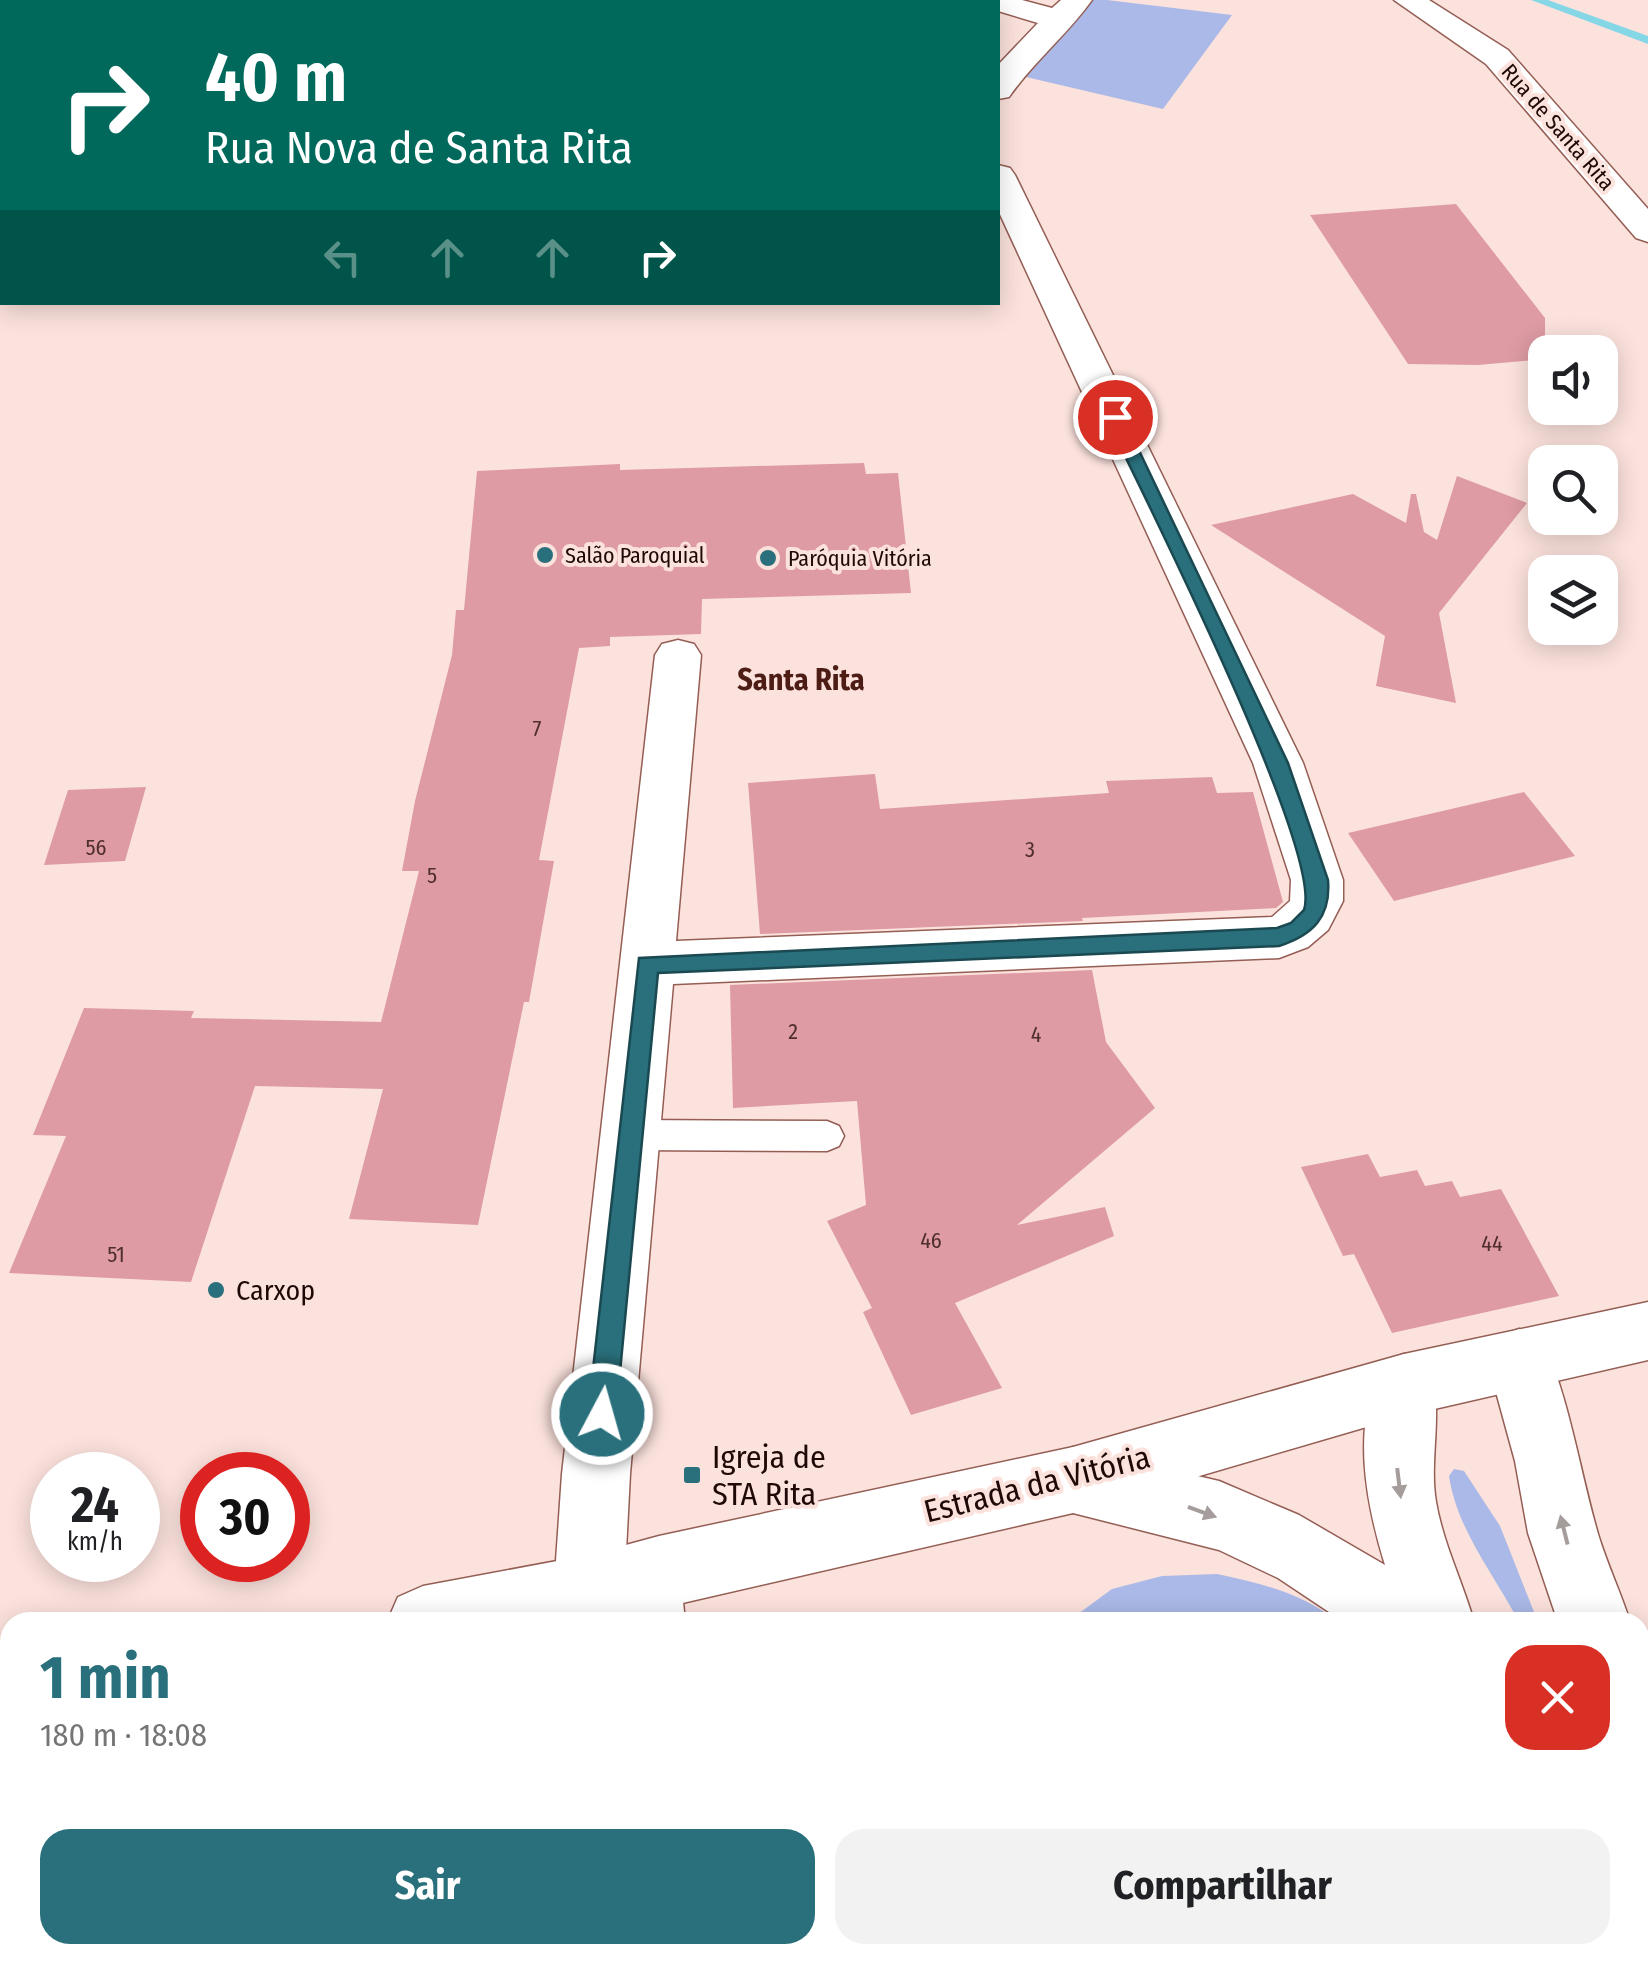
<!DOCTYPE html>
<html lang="pt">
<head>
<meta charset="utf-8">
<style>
	body { margin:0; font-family:"Fira Sans Condensed",sans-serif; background:#f2f2f2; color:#202124; height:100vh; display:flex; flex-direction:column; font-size:38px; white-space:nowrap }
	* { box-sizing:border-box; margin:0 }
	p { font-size:32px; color:#757577 }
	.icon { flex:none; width:55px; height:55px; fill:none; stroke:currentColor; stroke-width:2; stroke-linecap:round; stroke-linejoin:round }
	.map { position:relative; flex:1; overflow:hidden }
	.sheet { position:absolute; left:0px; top:1612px; width:1650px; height:352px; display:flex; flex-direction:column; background:#fff; border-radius:30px 30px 0 0; box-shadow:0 5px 25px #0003 }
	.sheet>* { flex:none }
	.guide { position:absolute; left:0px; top:0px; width:1000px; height:305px; box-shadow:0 5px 25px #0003; background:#00695c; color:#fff; overflow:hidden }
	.buttons { position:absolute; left:1528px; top:335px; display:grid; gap:20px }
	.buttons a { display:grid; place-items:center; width:90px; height:90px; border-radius:20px; background:#fff; box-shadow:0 5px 25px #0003; font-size:50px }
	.speed { position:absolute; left:30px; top:1452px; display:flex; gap:20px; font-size:50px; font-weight:700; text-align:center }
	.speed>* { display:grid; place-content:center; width:130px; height:130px; border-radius:50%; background:#fff; box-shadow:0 5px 25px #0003; line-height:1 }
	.speed small { font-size:25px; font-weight:400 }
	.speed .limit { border:15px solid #d22; background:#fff; color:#111 }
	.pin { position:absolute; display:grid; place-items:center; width:85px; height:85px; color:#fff; margin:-42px; border:5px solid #fff; border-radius:50%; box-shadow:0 2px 10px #0007 }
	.me { position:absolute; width:110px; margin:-55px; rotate:6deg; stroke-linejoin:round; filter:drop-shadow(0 0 8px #0008) }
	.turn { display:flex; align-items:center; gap:35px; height:210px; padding:0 40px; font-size:45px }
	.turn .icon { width:130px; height:130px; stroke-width:2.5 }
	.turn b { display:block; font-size:70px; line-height:85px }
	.lanes { display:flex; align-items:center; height:95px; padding:0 40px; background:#0003; justify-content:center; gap:50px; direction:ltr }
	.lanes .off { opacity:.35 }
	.round { display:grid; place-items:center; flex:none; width:105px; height:105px; border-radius:30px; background:#f2f2f2 }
	.summary { display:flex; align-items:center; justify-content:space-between; height:170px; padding:0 40px }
	h1 { font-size:60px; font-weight:700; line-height:75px; color:#29707c }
	.cta { display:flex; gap:20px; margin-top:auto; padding:20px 40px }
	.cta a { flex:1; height:115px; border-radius:30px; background:#29707c; color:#fff; font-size:40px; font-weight:700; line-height:115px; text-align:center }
	.cta a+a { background:#f2f2f2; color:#202124 }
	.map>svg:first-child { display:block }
	.green { fill:#aab9e7 }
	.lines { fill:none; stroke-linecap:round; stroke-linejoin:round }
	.stream { fill:#86d7e6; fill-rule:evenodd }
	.building { fill:#de9ba4 }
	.service-casing { stroke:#945e54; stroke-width:3 }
	.minor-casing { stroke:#945e54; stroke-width:3 }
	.tertiary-casing { stroke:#945e54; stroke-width:3 }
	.secondary-casing { stroke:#945e54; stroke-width:3 }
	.trunk-casing { stroke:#945e54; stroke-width:3 }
	.service { fill:#fff; fill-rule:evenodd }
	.minor { fill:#fff; fill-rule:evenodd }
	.tertiary { fill:#fff; fill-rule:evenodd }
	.secondary { fill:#fff; fill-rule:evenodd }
	.trunk { fill:#fff; fill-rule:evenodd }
	.oneway { fill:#a59d9c }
	.route { fill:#29707c; stroke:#1b4951; stroke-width:2.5 }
	.poi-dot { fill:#29707c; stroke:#fce2dd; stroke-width:4 }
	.labels { text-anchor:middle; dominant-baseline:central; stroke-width:8; stroke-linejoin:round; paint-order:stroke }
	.far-street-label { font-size:22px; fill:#1e0907; stroke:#fce2dd }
	.far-poi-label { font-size:22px; fill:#1e0907; stroke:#fce2dd; text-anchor:start }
	.number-label { font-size:22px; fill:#4e2e2e }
	.poi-label { font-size:28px; fill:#1e0907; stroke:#fce2dd; text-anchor:start }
	.neighbourhood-label { font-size:30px; font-weight:bold; fill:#4c1c15; stroke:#fce2dd }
	.near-poi-label { font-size:32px; fill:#1e0907; stroke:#fce2dd; text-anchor:start }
	.near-street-label { font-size:32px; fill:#1e0907; stroke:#fce2dd }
</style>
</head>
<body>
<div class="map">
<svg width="1648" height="1963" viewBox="0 0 1648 1963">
	<rect width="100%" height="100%" fill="#fce2dd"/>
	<g class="green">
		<polygon points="1093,0 1107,0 1232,15 1163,109 1026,77"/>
		<path d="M 1454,1469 L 1464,1471 L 1500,1526 L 1538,1622 L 1519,1622 C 1494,1574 1457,1530 1449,1476 Z"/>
		<path d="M 1217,1574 C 1260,1583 1303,1593 1338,1622 L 1067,1622 L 1112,1589 L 1162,1576 Z"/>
		<polygon points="1640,1768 1648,1774 1648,1963 1538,1963 1545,1955 1640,1955"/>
		<polygon points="649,1955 1307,1955 1294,1963 641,1963"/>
	</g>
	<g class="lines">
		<g class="stream">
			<polygon points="1531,0 1548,0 1648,36 1648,44"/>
			<polygon points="612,1955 651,1955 648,1963 608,1963"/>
			<polygon points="1081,1955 1117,1955 1117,1956 1115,1963 1084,1963"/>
		</g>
	</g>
	<g class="building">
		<polygon points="1456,204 1545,318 1545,359 1478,365 1408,364 1310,215"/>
		<polygon points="864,463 866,474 898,473 911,593 702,599 701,634 610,637 610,646 579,648 539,860 554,861 529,1002 524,1002 478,1225 349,1219 383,1089 255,1086 191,1282 9,1273 66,1136 33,1135 84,1008 194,1011 191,1018 381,1022 419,871 402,871 415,801 452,655 456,610 464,610 477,471 620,464 620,470"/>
		<polygon points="1457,476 1527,503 1439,613 1456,703 1376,686 1385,636 1211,525 1353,494 1406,523 1411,494 1416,494 1424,532 1437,540"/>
		<polygon points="875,774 880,809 1109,793 1106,781 1212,777 1217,793 1253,792 1283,902 1276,908 1082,918 1083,921 760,934 748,783"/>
		<polygon points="146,787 125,861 44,865 68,790"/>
		<polygon points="1524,792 1575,856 1394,901 1348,833"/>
		<polygon points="1092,970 1106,1042 1155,1108 1017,1225 1105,1207 1114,1236 955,1303 1002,1388 911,1415 863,1312 872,1308 827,1221 866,1205 857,1101 733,1108 730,985"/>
		<polygon points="1368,1154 1380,1177 1417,1170 1425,1186 1452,1181 1460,1197 1501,1189 1559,1296 1392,1333 1354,1254 1343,1256 1301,1167"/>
	</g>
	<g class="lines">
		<g class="service-casing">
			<g id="service">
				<polygon points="630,1120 827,1121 839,1126 844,1136 839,1146 827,1151 630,1150 618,1145 613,1135 618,1125"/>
				<polygon points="659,1550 674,1556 680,1571 685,1622 643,1622 638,1571 644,1556"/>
				<polygon points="409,1955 515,1955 511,1963 413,1963"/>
			</g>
		</g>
		<g class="minor-casing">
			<g id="minor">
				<path d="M 974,0 L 1022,0 L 1052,8 L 1061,0 L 1092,0 C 1068,34 1034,61 1009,97 L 998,99 L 998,65 L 1038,23 L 998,11 L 998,2 Z"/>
				<path d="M 998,165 L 1010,168 L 1015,175 L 1303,763 L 1343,880 L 1343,901 L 1328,930 L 1308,947 L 1279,958 L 673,984 L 630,1474 L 624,1590 L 614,1615 C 594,1623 584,1623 564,1615 L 554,1590 L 562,1474 L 655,655 L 662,644 L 678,640 L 694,644 L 701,655 L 676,941 L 1272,917 L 1290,901 L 1291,880 L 1253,763 L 998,210 Z"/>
			</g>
		</g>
		<g class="tertiary-casing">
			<polygon id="tertiary" points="1394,0 1429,0 1508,50 1648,209 1648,242 1636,238 1486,64"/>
		</g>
		<g class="secondary-casing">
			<g id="secondary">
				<polygon points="1648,1302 1648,1360 1404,1416 1073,1513 600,1622 387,1622 398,1597 423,1586 589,1555 659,1536 1073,1447 1404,1354"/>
				<polygon points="10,1661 10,1735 0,1737 0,1663"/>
			</g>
		</g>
		<g class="trunk-casing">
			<g id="trunk">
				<path d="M 1519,1329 L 1542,1338 C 1570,1401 1579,1468 1598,1534 C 1607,1564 1621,1593 1630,1622 L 1558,1622 L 1528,1533 L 1515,1461 L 1487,1359 L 1496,1338 Z"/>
				<path d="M 1404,1354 L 1427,1363 C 1446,1406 1428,1456 1436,1502 C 1443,1543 1463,1583 1474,1622 L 1344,1622 L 1278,1578 L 1219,1550 L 1073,1513 L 1049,1503 L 1039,1480 L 1049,1457 L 1073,1447 L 1219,1481 L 1299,1515 L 1385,1565 C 1365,1500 1352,1428 1381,1363 Z"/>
				<polygon points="1640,1656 1648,1659 1648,1739 1640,1736"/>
				<polygon points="1432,1955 1512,1955 1510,1963 1430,1963"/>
			</g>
		</g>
		<use href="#service" class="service"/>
		<use href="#minor" class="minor"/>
		<use href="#tertiary" class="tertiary"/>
		<use href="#secondary" class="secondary"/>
		<use href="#trunk" class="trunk"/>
	</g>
	<defs><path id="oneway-solid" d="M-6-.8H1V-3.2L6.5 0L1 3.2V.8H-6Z" transform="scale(2.5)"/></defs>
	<g class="oneway">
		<use href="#oneway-solid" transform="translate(1399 1483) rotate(83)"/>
		<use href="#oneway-solid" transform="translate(1202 1512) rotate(20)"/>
		<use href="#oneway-solid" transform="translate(1564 1530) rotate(-104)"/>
	</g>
	<path class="route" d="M 1109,413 L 1123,417 L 1288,763 L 1328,880 C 1331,917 1313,935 1279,946 L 658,973 L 616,1414 L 612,1423 L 602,1427 L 592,1423 L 588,1414 L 639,958 L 1277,928 L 1291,923 L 1304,910 C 1324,852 1142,492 1106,417 Z"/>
	<g class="poi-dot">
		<circle cx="545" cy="555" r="10"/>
		<circle cx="768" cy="558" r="10"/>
		<circle cx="216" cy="1290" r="10"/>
		<rect x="682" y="1465" width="20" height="20" rx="5"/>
	</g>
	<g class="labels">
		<g class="far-street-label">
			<text transform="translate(1558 127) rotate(49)">Rua de Santa Rita</text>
		</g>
		<g class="far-poi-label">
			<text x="565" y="555">Salão Paroquial</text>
			<text x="788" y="558">Paróquia Vitória</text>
		</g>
		<g class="number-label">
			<text x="537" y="728">7</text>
			<text x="96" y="847">56</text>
			<text x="1030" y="849">3</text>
			<text x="432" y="875">5</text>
			<text x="793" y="1031">2</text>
			<text x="1036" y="1034">4</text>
			<text x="931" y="1240">46</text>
			<text x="1492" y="1243">44</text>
			<text x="116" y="1254">51</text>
		</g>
		<g class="poi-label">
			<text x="236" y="1290">Carxop</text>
		</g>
		<g class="neighbourhood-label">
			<text x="801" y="680">Santa Rita</text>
		</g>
		<g class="near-poi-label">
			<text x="712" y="1457">Igreja de<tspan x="712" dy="37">STA Rita</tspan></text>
		</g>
		<g class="near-street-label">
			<text transform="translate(1037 1484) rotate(-14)">Estrada da Vitória</text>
		</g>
	</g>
</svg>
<div class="buttons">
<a><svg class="icon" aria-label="sound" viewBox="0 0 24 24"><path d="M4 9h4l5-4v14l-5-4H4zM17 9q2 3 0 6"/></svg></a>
<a><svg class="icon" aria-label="search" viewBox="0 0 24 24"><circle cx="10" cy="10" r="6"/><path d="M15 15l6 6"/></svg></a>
<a><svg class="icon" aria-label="layers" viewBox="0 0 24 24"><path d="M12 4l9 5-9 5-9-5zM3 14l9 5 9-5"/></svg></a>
</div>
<div class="speed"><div>24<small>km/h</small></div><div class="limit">30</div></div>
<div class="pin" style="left:1115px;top:417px;background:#d93025"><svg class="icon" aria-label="arrive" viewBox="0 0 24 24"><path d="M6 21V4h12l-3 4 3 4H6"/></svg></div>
<svg class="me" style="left:602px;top:1414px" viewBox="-20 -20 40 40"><circle r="17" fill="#29707c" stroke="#fff" stroke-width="3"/><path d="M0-11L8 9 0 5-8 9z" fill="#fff"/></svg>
<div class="guide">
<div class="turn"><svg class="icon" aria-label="right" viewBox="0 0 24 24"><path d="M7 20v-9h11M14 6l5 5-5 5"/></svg><div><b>40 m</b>Rua Nova de Santa Rita</div></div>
<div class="lanes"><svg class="icon off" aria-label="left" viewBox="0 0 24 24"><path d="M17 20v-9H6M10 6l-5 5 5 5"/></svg><svg class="icon off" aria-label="ahead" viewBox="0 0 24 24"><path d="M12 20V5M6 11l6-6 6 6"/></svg><svg class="icon off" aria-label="ahead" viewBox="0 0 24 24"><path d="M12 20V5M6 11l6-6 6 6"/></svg><svg class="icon" aria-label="right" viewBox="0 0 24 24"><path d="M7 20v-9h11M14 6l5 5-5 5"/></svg></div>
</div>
<section class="sheet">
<div class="summary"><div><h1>1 min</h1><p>180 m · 18:08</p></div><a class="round" style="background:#d93025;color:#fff"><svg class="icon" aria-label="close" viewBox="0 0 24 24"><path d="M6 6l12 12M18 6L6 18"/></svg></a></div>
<div class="cta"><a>Sair</a><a>Compartilhar</a></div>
</section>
</div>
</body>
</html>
